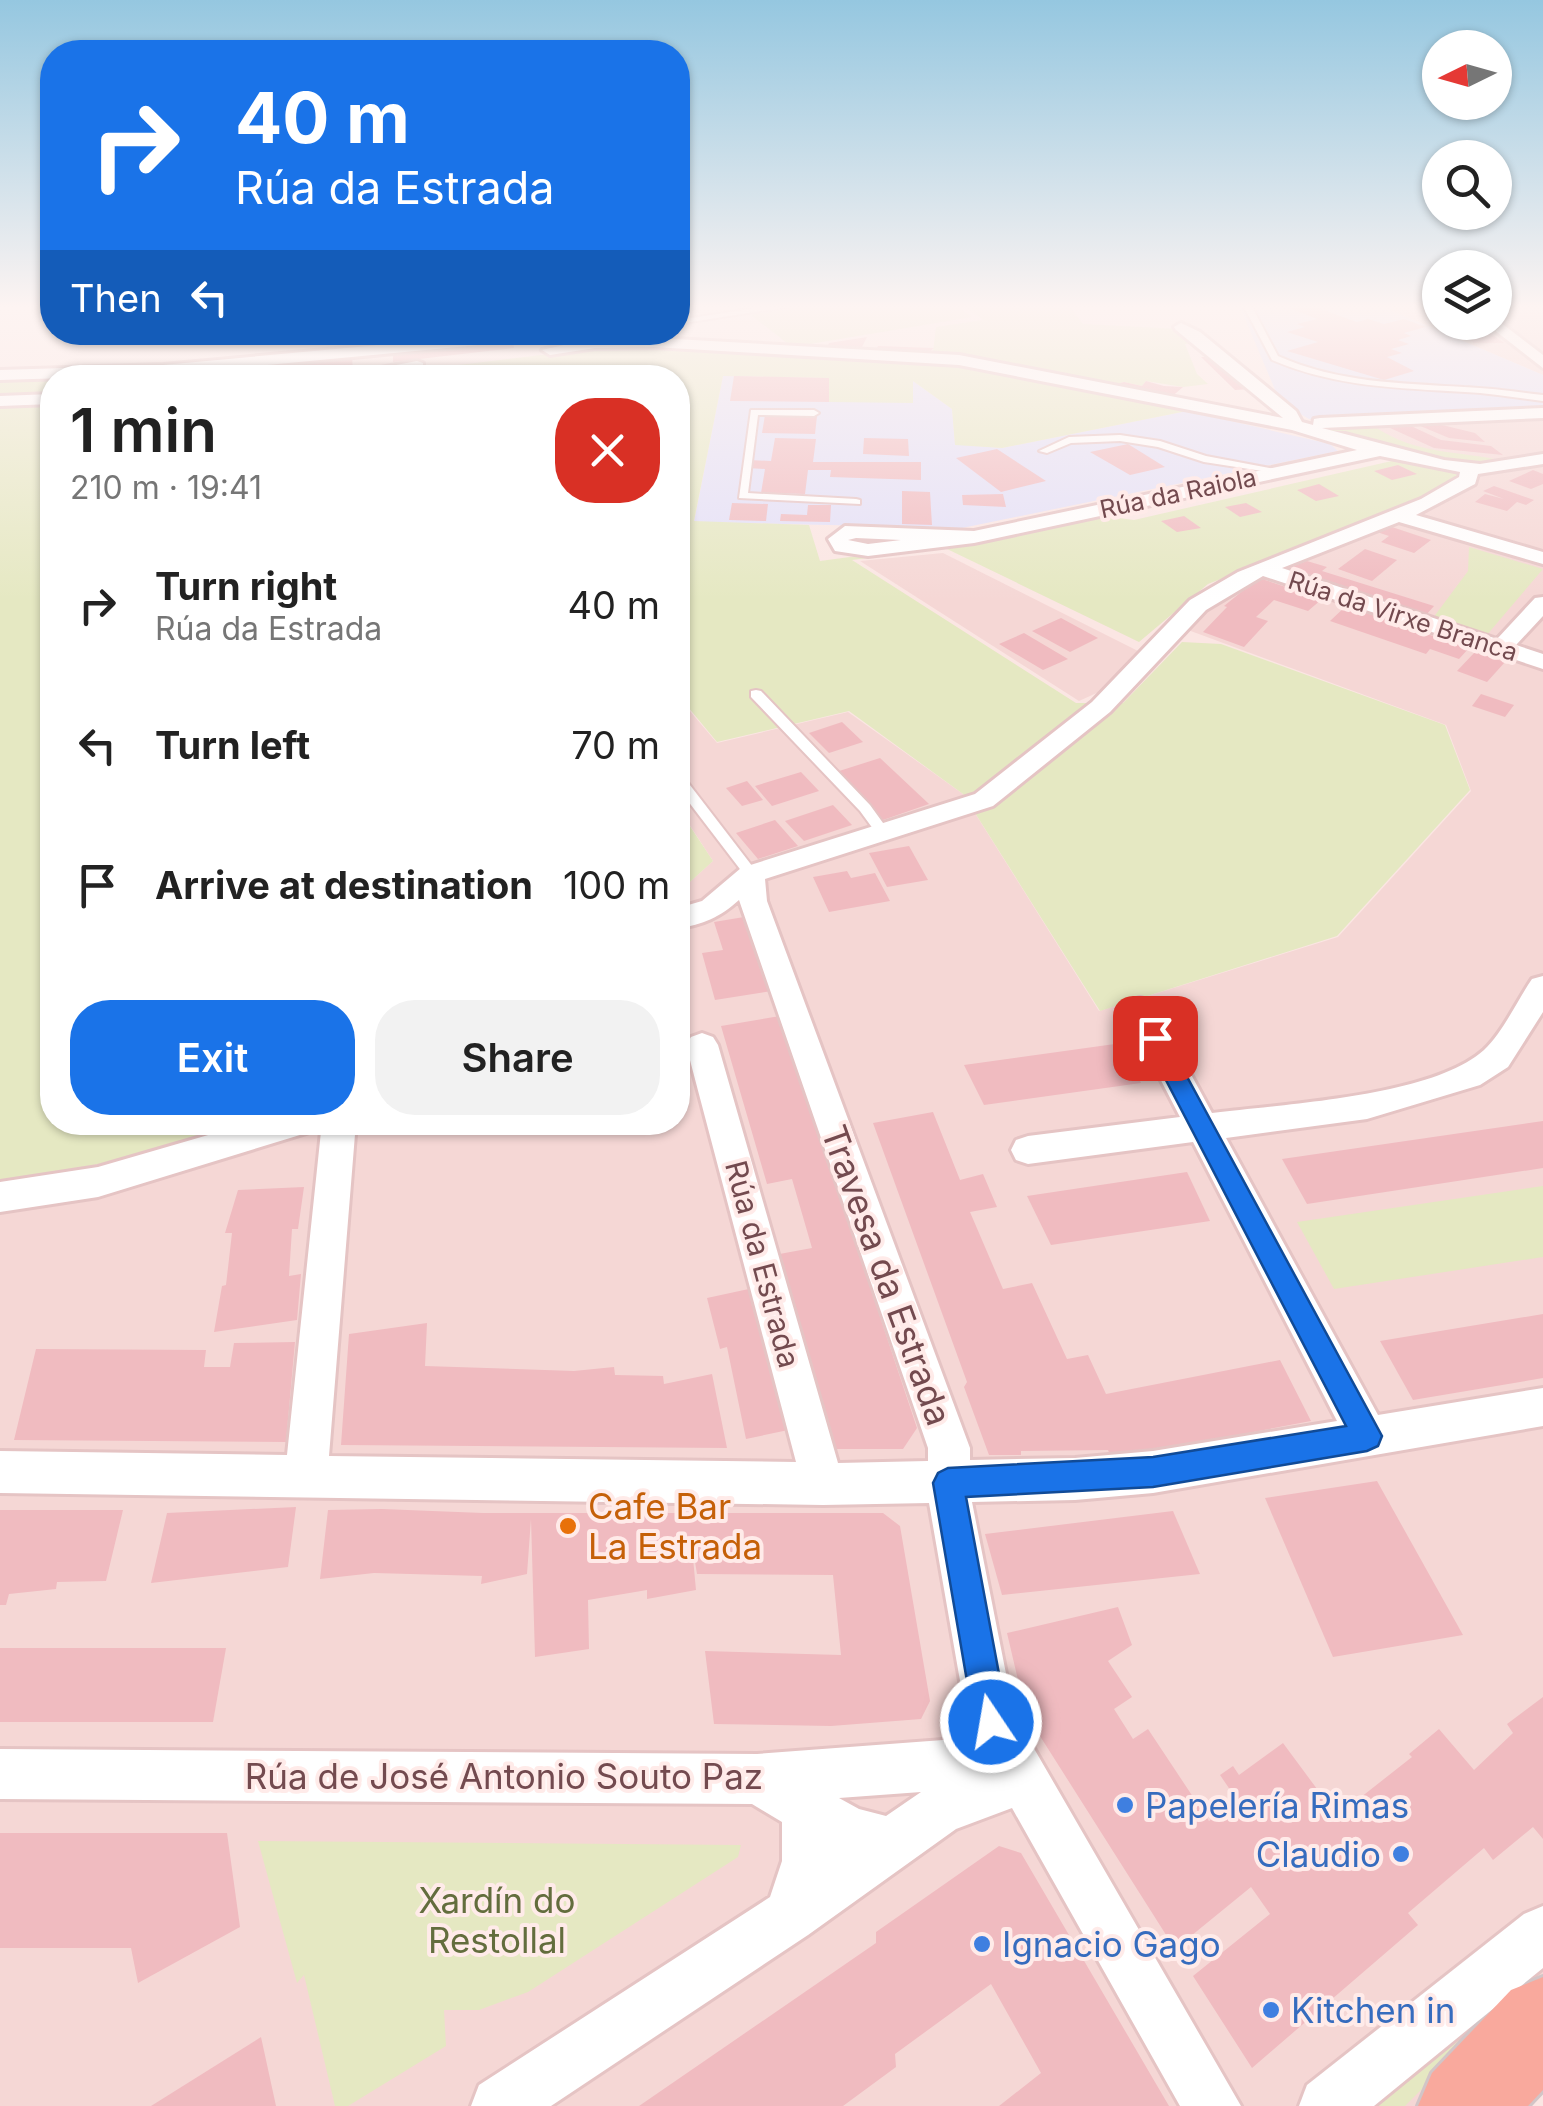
<!DOCTYPE html>
<html lang="en">
<head>
<meta charset="utf-8">
<style>
	body { margin:0; font-family:Inter,sans-serif; background:#f2f2f2; color:#222; height:100vh; display:flex; flex-direction:column; font-size:38px; white-space:nowrap }
	* { box-sizing:border-box; margin:0 }
	p { font-size:32px; color:#767676 }
	.icon { flex:none; width:55px; height:55px; fill:none; stroke:currentColor; stroke-width:2; stroke-linecap:round; stroke-linejoin:round }
	.map { position:relative; flex:1; overflow:hidden }
	.panel { position:absolute; left:40px; top:365px; width:650px; height:770px; display:flex; flex-direction:column; background:#fff; border-radius:40px; box-shadow:0 2px 8px #0004 }
	.panel>* { flex:none }
	.hud { position:absolute; left:40px; top:40px; width:650px; height:305px; border-radius:40px; box-shadow:0 2px 8px #0004; background:#1a73e8; color:#fff; overflow:hidden }
	.needle { width:65px; rotate:265deg }
	.fabs { position:absolute; left:1422px; top:30px; display:grid; gap:20px }
	.fabs a { display:grid; place-items:center; width:90px; height:90px; border-radius:50%; background:#fff; box-shadow:0 2px 8px #0004; font-size:50px }
	.pin { position:absolute; display:grid; place-items:center; width:85px; height:85px; color:#fff; margin:-42px; border-radius:20px; box-shadow:0 5px 15px #0006 }
	.me { position:absolute; width:110px; margin:-55px; rotate:348deg; stroke-linejoin:round; filter:drop-shadow(0 0 8px #0008) }
	.turn { display:flex; align-items:center; gap:35px; height:210px; padding:0 30px; font-size:45px }
	.turn .icon { width:130px; height:130px; stroke-width:2.5 }
	.turn b { display:block; font-size:70px; line-height:85px }
	.then { display:flex; align-items:center; height:95px; padding:0 30px; background:#0003; gap:20px; font-size:38px }
	.round { display:grid; place-items:center; flex:none; width:105px; height:105px; border-radius:40px; background:#f2f2f2 }
	.head { display:flex; align-items:center; justify-content:space-between; height:170px; padding:0 30px }
	h1 { font-size:60px; font-weight:600; line-height:75px }
	.action { display:flex; gap:20px; margin-top:auto; padding:20px 30px }
	.action a { flex:1; height:115px; border-radius:40px; background:#1a73e8; color:#fff; font-size:40px; font-weight:600; line-height:115px; text-align:center }
	.action a+a { background:#f2f2f2; color:#222 }
	ul { padding:0; list-style:none }
	li { display:flex; align-items:center; gap:30px; height:140px; padding:0 30px }
	li div { flex:1 }
	li b { display:block; font-size:38px }
	li em { font-style:normal }
	.map>svg:first-child { display:block }
	.residential { fill:#f5d7d5 }
	.education { fill:#e3e0f8 }
	.green { fill:#e5e8c2 }
	.building { fill:#f0bbc0 }
	.lines { fill:none; stroke-linecap:round; stroke-linejoin:round }
	.lane-casing { stroke:#e5c4c4; stroke-width:4 }
	.street-casing { stroke:#e5c4c4; stroke-width:6 }
	.primary-casing { stroke:#d2c5c7; stroke-width:6 }
	.lane { fill:#fff; fill-rule:evenodd }
	.street { fill:#fff; fill-rule:evenodd }
	.primary { fill:#f9a99d; fill-rule:evenodd }
	.route { fill:#1a73e8; stroke:#114b97; stroke-width:2.5 }
	.food-dot { fill:#e8710a; stroke:#ffebe9; stroke-width:4 }
	.shop-dot { fill:#3f7fe0; stroke:#ffebe9; stroke-width:4 }
	.labels { text-anchor:middle; dominant-baseline:central; stroke-width:8; stroke-linejoin:round; paint-order:stroke }
	.far-street-label { font-size:25px; fill:#734a4f; stroke:#ffebe9 }
	.street-label { font-size:30px; fill:#734a4f; stroke:#ffebe9 }
	.near-street-label { font-size:35px; fill:#734a4f; stroke:#ffebe9 }
	.near-food-label { font-size:35px; fill:#c56008; stroke:#ffebe9; text-anchor:start }
	.near-shop-label { font-size:35px; fill:#366cbe; stroke:#ffebe9; text-anchor:start }
	.near-park-label { font-size:35px; fill:#636d3d; stroke:#ffebe9 }
</style>
</head>
<body>
<div class="map">
<svg width="1543" height="2106" viewBox="0 0 1543 2106">
	<rect width="100%" height="100%" fill="#fbe6e3"/>
	<g class="residential">
		<polygon points="1440,307 1440,322 1495,322 1495,307 1543,307 1543,375 1389,309"/>
		<polygon points="1543,410 1543,2084 1521,2106 0,2106 0,1181 52,1175 298,1123 678,1122 678,888 680,891 713,861 678,807 678,697 717,743 848,712 963,794 1099,1011 1338,937 1471,791 1446,725 1188,630 1227,587 1476,479 1462,462 1327,429 1309,419 1395,420"/>
		<polygon points="943,553 1142,653 1101,691 1079,701 860,561"/>
	</g>
	<g class="education">
		<polygon points="1240,307 1394,307 1390,310 1543,375 1543,410 1395,420 1309,419 1290,408 1276,392"/>
		<polygon points="723,376 913,381 952,409 955,444 1002,448 1187,411 1330,444 1338,451 962,528 694,522"/>
	</g>
	<g class="green">
		<polygon points="798,307 958,307 972,317 792,347 751,315"/>
		<polygon points="966,307 1070,307 1083,324 1180,329 1193,343 1185,344 1197,374 1208,384 1183,387 1146,381 1142,386 1124,382 1113,385 1011,363 927,354 933,352 936,327 983,320"/>
		<polygon points="608,347 1003,370 1187,411 1002,448 955,445 952,409 913,381 913,403 829,402 829,378 723,376 694,521 809,525 820,561 1021,534 1103,516 1134,520 1396,460 1460,474 1462,477 1421,501 1208,584 1139,642 945,548 852,560 1076,703 1123,703 1182,642 1221,644 1445,725 1470,790 1337,936 1100,1011 963,794 849,711 717,742 678,695 678,378 381,378 417,370"/>
		<polygon points="52,378 52,1122 288,1123 52,1174 0,1180 0,381"/>
		<path d="M 1375,427 C 1419,456 1458,450 1503,461 C 1456,466 1366,447 1323,428 Z"/>
		<polygon points="1469,547 1543,569 1486,636 1433,618 1468,571"/>
		<polygon points="678,808 713,861 680,891 678,887"/>
		<polygon points="1543,1186 1543,1257 1334,1289 1297,1222"/>
		<polygon points="258,1841 741,1845 738,1857 528,1992 479,2010 444,2010 446,2046 348,2106 335,2106 304,1975 297,1983"/>
		<polygon points="1485,2014 1488,2023 1405,2106 1363,2106"/>
	</g>
	<g class="building">
		<polygon points="1287,307 1315,307 1357,322 1368,319 1384,324 1404,319 1426,327 1404,333 1411,336 1398,340 1409,344 1391,349 1402,353 1387,357 1414,371 1384,380 1287,351 1318,342 1287,332 1305,327 1297,324 1317,319"/>
		<polygon points="1457,329 1485,329 1504,343 1474,343"/>
		<polygon points="867,337 860,351 826,349 829,343"/>
		<polygon points="513,342 514,348 393,362 393,353"/>
		<polygon points="878,346 934,348 927,354 885,352 876,350"/>
		<polygon points="352,356 353,371 237,378 235,368"/>
		<polygon points="1201,357 1216,357 1251,389 1235,390"/>
		<polygon points="734,376 829,378 829,402 730,401"/>
		<polygon points="1146,381 1164,386 1183,387 1169,399 1113,385 1124,382 1142,386"/>
		<polygon points="765,415 817,416 815,434 762,433"/>
		<polygon points="1438,424 1475,433 1485,442 1449,438 1418,425"/>
		<polygon points="1409,425 1441,440 1491,446 1503,455 1434,448 1388,427"/>
		<polygon points="775,438 816,439 813,462 921,462 921,480 830,477 831,470 808,470 805,494 761,493 765,469 747,468 749,460 771,461"/>
		<polygon points="864,438 908,439 909,456 863,454"/>
		<polygon points="1128,444 1165,467 1130,475 1090,452"/>
		<polygon points="997,449 1046,481 1001,492 956,458"/>
		<polygon points="1398,465 1417,474 1392,480 1374,471"/>
		<polygon points="1533,470 1543,474 1543,484 1531,489 1509,481"/>
		<polygon points="1319,484 1339,496 1316,501 1297,490"/>
		<polygon points="1494,486 1534,500 1526,505 1517,502 1507,511 1475,502 1485,494 1504,499 1483,491"/>
		<polygon points="902,491 930,492 932,525 902,524"/>
		<polygon points="1003,494 1006,507 963,505 962,495"/>
		<polygon points="732,503 768,504 766,521 729,520"/>
		<polygon points="1246,503 1262,512 1240,517 1225,507"/>
		<polygon points="808,505 831,505 830,522 780,521 781,514 807,515"/>
		<polygon points="1184,516 1201,528 1177,532 1161,521"/>
		<polygon points="1383,524 1431,540 1414,553 1381,542 1389,536 1371,530"/>
		<polygon points="1365,549 1397,560 1372,581 1338,569"/>
		<polygon points="1307,561 1327,567 1322,571 1434,606 1426,615 1293,572 1291,567"/>
		<polygon points="1262,579 1322,599 1308,611 1274,600 1256,617 1268,621 1244,647 1203,632 1227,607 1224,606 1256,580"/>
		<polygon points="1346,606 1418,631 1469,648 1459,659 1430,649 1426,654 1330,621"/>
		<polygon points="1061,618 1098,638 1070,652 1032,631"/>
		<polygon points="1024,633 1068,659 1043,670 999,644"/>
		<polygon points="1475,652 1505,662 1487,682 1457,671"/>
		<polygon points="1481,694 1514,705 1505,717 1472,706"/>
		<polygon points="842,722 863,742 829,753 809,733"/>
		<polygon points="880,758 929,804 883,820 836,772"/>
		<polygon points="801,772 819,791 772,806 755,786"/>
		<polygon points="747,781 763,800 742,806 726,788"/>
		<polygon points="833,805 852,825 804,841 785,821"/>
		<polygon points="775,820 798,846 758,859 736,833"/>
		<polygon points="909,846 928,880 887,887 869,853"/>
		<polygon points="847,871 851,878 875,873 890,901 829,912 813,877"/>
		<polygon points="750,916 772,991 715,1000 702,953 723,950 714,922"/>
		<polygon points="780,1016 917,1428 903,1449 823,1449 774,1255 812,1248 792,1179 767,1184 721,1026"/>
		<polygon points="1122,1043 1141,1083 984,1105 964,1065"/>
		<polygon points="933,1112 960,1180 983,1174 997,1207 970,1212 1003,1289 1032,1283 1067,1359 1088,1355 1106,1394 1280,1360 1311,1421 1112,1459 1108,1450 1021,1451 1021,1455 989,1455 964,1387 967,1382 873,1123"/>
		<polygon points="1543,1121 1543,1168 1307,1204 1282,1159"/>
		<polygon points="1187,1172 1210,1221 1051,1245 1027,1196"/>
		<polygon points="304,1187 298,1229 292,1229 289,1276 301,1274 297,1320 214,1332 222,1286 226,1285 232,1233 225,1233 238,1190"/>
		<polygon points="758,1287 793,1429 746,1439 727,1347 720,1349 707,1298"/>
		<polygon points="1543,1314 1543,1378 1413,1400 1380,1341"/>
		<polygon points="427,1323 425,1366 574,1371 614,1367 615,1375 663,1376 664,1384 712,1374 727,1448 341,1445 349,1334"/>
		<polygon points="295,1342 286,1442 14,1440 36,1349 206,1350 204,1367 230,1367 234,1343"/>
		<polygon points="1377,1481 1463,1635 1333,1657 1265,1498"/>
		<polygon points="296,1507 288,1567 151,1583 167,1513"/>
		<polygon points="382,1509 483,1513 883,1513 900,1526 930,1701 921,1719 831,1726 714,1724 705,1651 841,1655 833,1575 697,1574 691,1537 696,1590 647,1599 647,1590 588,1600 589,1649 535,1657 531,1519 527,1574 481,1584 482,1576 374,1573 320,1579 328,1510"/>
		<polygon points="0,1510 123,1510 106,1581 57,1582 56,1589 9,1594 6,1605 0,1605"/>
		<polygon points="1173,1511 1200,1574 1002,1595 985,1534"/>
		<polygon points="1118,1607 1132,1645 1108,1661 1132,1697 1114,1709 1133,1739 1148,1729 1209,1821 1237,1800 1220,1775 1233,1766 1239,1775 1283,1743 1337,1816 1412,1757 1409,1754 1439,1729 1474,1770 1513,1733 1507,1724 1543,1697 1543,1839 1533,1827 1493,1860 1484,1848 1408,1913 1418,1925 1252,2068 1193,1976 1270,1914 1251,1887 1175,1949 1026,1714 1007,1633"/>
		<polygon points="0,1648 226,1648 213,1722 0,1722"/>
		<polygon points="0,1833 227,1833 240,1927 138,1983 131,1948 0,1948"/>
		<polygon points="999,1846 1021,1853 1169,2106 999,2106 1041,2073 991,1984 895,2054 896,2067 843,2106 639,2106 876,1943 876,1932"/>
		<polygon points="261,2037 276,2106 151,2106"/>
	</g>
	<g class="lines">
		<g class="lane-casing">
			<g id="lane">
				<polygon points="763,307 787,307 678,324 678,320"/>
				<path d="M 1244,307 L 1252,307 L 1278,356 C 1339,383 1399,383 1464,387 C 1491,388 1517,392 1543,395 L 1543,401 C 1517,398 1491,393 1465,392 C 1397,388 1335,387 1272,360 Z"/>
				<polygon points="751,410 814,410 819,413 814,416 758,415 748,493 856,499 860,500 860,504 739,498"/>
				<polygon points="1120,435 1160,441 1206,456 1286,471 1281,474 1204,462 1158,447 1120,441 1071,443 1047,453 1039,451 1069,437"/>
				<polygon points="756,690 761,691 870,805 891,834 889,837 879,837 860,811 751,697 751,691"/>
				<polygon points="678,775 683,776 756,871 759,874 756,877 746,877 678,788"/>
			</g>
		</g>
		<g class="street-casing">
			<g id="street">
				<polygon points="1496,319 1543,355 1543,368 1484,322 1495,322"/>
				<path d="M 1181,323 L 1200,332 L 1296,411 L 1302,422 L 1313,425 L 1314,419 L 1320,418 L 1543,408 L 1543,418 L 1322,428 L 1444,460 L 1480,464 L 1543,454 L 1543,464 L 1478,474 L 1475,484 L 1416,515 L 1543,552 L 1543,564 L 1399,522 L 1282,568 L 1497,639 L 1535,598 L 1543,597 L 1543,616 L 1516,645 L 1543,654 L 1543,669 L 1263,576 L 1206,610 L 1110,712 L 993,806 L 765,879 L 767,901 L 970,1448 L 970,1460 L 1075,1458 L 1153,1451 L 1337,1421 L 1193,1142 L 1028,1164 L 1016,1160 L 1011,1150 L 1016,1140 L 1028,1136 L 1180,1117 L 1124,1009 L 1129,1001 L 1140,998 L 1151,1001 L 1212,1113 C 1282,1104 1432,1097 1484,1050 C 1503,1032 1517,1001 1532,979 L 1543,976 L 1543,1012 L 1508,1067 L 1480,1085 L 1367,1119 L 1226,1138 L 1378,1415 L 1543,1388 L 1543,1426 L 1153,1493 L 1075,1500 L 972,1502 L 1014,1714 L 1241,2106 L 1180,2106 L 1012,1808 L 956,1829 L 808,1935 L 551,2106 L 471,2106 L 479,2085 L 770,1897 L 782,1861 L 782,1822 L 752,1804 L 0,1799 L 0,1749 L 757,1754 L 970,1738 L 929,1503 L 823,1505 L 0,1493 L 0,1451 L 287,1455 L 322,1122 L 356,1122 L 329,1456 L 796,1462 L 686,1045 L 691,1037 L 702,1033 L 713,1037 L 718,1045 L 838,1463 L 928,1461 L 928,1448 L 739,900 C 720,917 703,925 678,928 L 678,908 L 702,901 L 741,868 L 975,794 L 1092,702 L 1190,600 L 1238,572 L 1421,499 L 1459,477 L 1460,472 L 1380,456 L 974,543 L 868,556 L 835,551 L 828,539 L 845,526 L 974,531 L 1357,450 L 1292,430 L 959,365 L 654,347 L 595,348 L 550,355 L 542,350 L 595,338 L 657,338 L 959,355 L 1283,418 L 1176,330 L 1174,327 ZM 856,538 L 901,540 L 868,544 L 848,540 ZM 921,1792 L 886,1816 L 859,1809 L 839,1798 Z"/>
				<polygon points="520,332 581,332 574,336 163,375 0,380 0,370 163,365"/>
				<polygon points="417,361 423,363 423,369 372,378 329,378"/>
				<polygon points="52,394 52,404 0,406 0,396"/>
				<polygon points="253,1122 318,1122 313,1131 98,1197 0,1212 0,1182 98,1167"/>
				<polygon points="1543,1906 1543,1968 1374,2106 1299,2106 1307,2085 1524,1914"/>
			</g>
		</g>
		<g class="primary-casing">
			<polygon id="primary" points="1543,1977 1543,2090 1528,2106 1418,2106 1432,2073 1511,1990"/>
		</g>
		<use href="#lane" class="lane"/>
		<use href="#street" class="street"/>
		<use href="#primary" class="primary"/>
	</g>
	<linearGradient id="sky" x2="0" y2="1"><stop stop-color="#95c7e0"/><stop offset="0.51" stop-color="#fdf4f2"/><stop offset="1" stop-color="#fdf4f2" stop-opacity="0"/></linearGradient>
	<rect width="1543" height="602" fill="url(#sky)"/>
	<polygon class="route" points="1155,1030 1166,1038 1382,1436 1378,1446 1367,1451 1153,1487 966,1497 1008,1722 1003,1734 991,1739 979,1734 974,1722 933,1483 938,1473 948,1468 1153,1457 1346,1426 1144,1038"/>
	<circle class="food-dot" cx="568" cy="1526" r="10"/>
	<g class="shop-dot">
		<circle cx="1125" cy="1805" r="10"/>
		<circle cx="1401" cy="1854" r="10"/>
		<circle cx="982" cy="1944" r="10"/>
		<circle cx="1271" cy="2010" r="10"/>
	</g>
	<g class="labels">
		<g class="far-street-label">
			<text transform="translate(1178 493) rotate(-12)">Rúa da Raiola</text>
			<text transform="translate(1403 616) rotate(18)">Rúa da Virxe Branca</text>
		</g>
		<g class="street-label">
			<text transform="translate(763 1264) rotate(75)">Rúa da Estrada</text>
		</g>
		<g class="near-street-label">
			<text transform="translate(887 1275) rotate(70)">Travesa da Estrada</text>
			<text x="504" y="1776">Rúa de José Antonio Souto Paz</text>
		</g>
		<g class="near-food-label">
			<text x="588" y="1506">Cafe Bar<tspan x="588" dy="40">La Estrada</tspan></text>
		</g>
		<g class="near-shop-label">
			<text x="1145" y="1805">Papelería Rimas</text>
			<text x="1381" y="1854" text-anchor="end">Claudio</text>
			<text x="1002" y="1944">Ignacio Gago</text>
			<text x="1291" y="2010">Kitchen in</text>
		</g>
		<g class="near-park-label">
			<text x="497" y="1900">Xardín do<tspan x="497" dy="40">Restollal</tspan></text>
		</g>
	</g>
</svg>
<div class="fabs">
<a><svg class="needle" viewBox="-14 -14 28 28"><path d="M0-13l5 13h-10z" fill="#e53935"/><path d="M0 13l5-13h-10z" fill="#767676"/></svg></a>
<a><svg class="icon" aria-label="search" viewBox="0 0 24 24"><circle cx="10" cy="10" r="6"/><path d="M15 15l6 6"/></svg></a>
<a><svg class="icon" aria-label="layers" viewBox="0 0 24 24"><path d="M12 4l9 5-9 5-9-5zM3 14l9 5 9-5"/></svg></a>
</div>
<div class="pin" style="left:1155px;top:1038px;background:#d93025"><svg class="icon" aria-label="arrive" viewBox="0 0 24 24"><path d="M6 21V4h12l-3 4 3 4H6"/></svg></div>
<svg class="me" style="left:991px;top:1722px" viewBox="-20 -20 40 40"><circle r="17" fill="#1a73e8" stroke="#fff" stroke-width="3"/><path d="M0-11L8 9 0 5-8 9z" fill="#fff"/></svg>
<div class="hud">
<div class="turn"><svg class="icon" aria-label="right" viewBox="0 0 24 24"><path d="M7 20v-9h11M14 6l5 5-5 5"/></svg><div><b>40 m</b>Rúa da Estrada</div></div>
<div class="then">Then<svg class="icon" aria-label="left" viewBox="0 0 24 24"><path d="M17 20v-9H6M10 6l-5 5 5 5"/></svg></div>
</div>
<section class="panel">
<div class="head"><div><h1>1 min</h1><p>210 m · 19:41</p></div><a class="round" style="background:#d93025;color:#fff"><svg class="icon" aria-label="close" viewBox="0 0 24 24"><path d="M6 6l12 12M18 6L6 18"/></svg></a></div>
<ul>
<li><svg class="icon" aria-label="right" viewBox="0 0 24 24"><path d="M7 20v-9h11M14 6l5 5-5 5"/></svg><div><b>Turn right</b><p>Rúa da Estrada</p></div><em>40 m</em></li>
<li><svg class="icon" aria-label="left" viewBox="0 0 24 24"><path d="M17 20v-9H6M10 6l-5 5 5 5"/></svg><div><b>Turn left</b></div><em>70 m</em></li>
<li><svg class="icon" aria-label="arrive" viewBox="0 0 24 24"><path d="M6 21V4h12l-3 4 3 4H6"/></svg><div><b>Arrive at destination</b></div><em>100 m</em></li>
</ul>
<div class="action"><a>Exit</a><a>Share</a></div>
</section>
</div>
</body>
</html>
